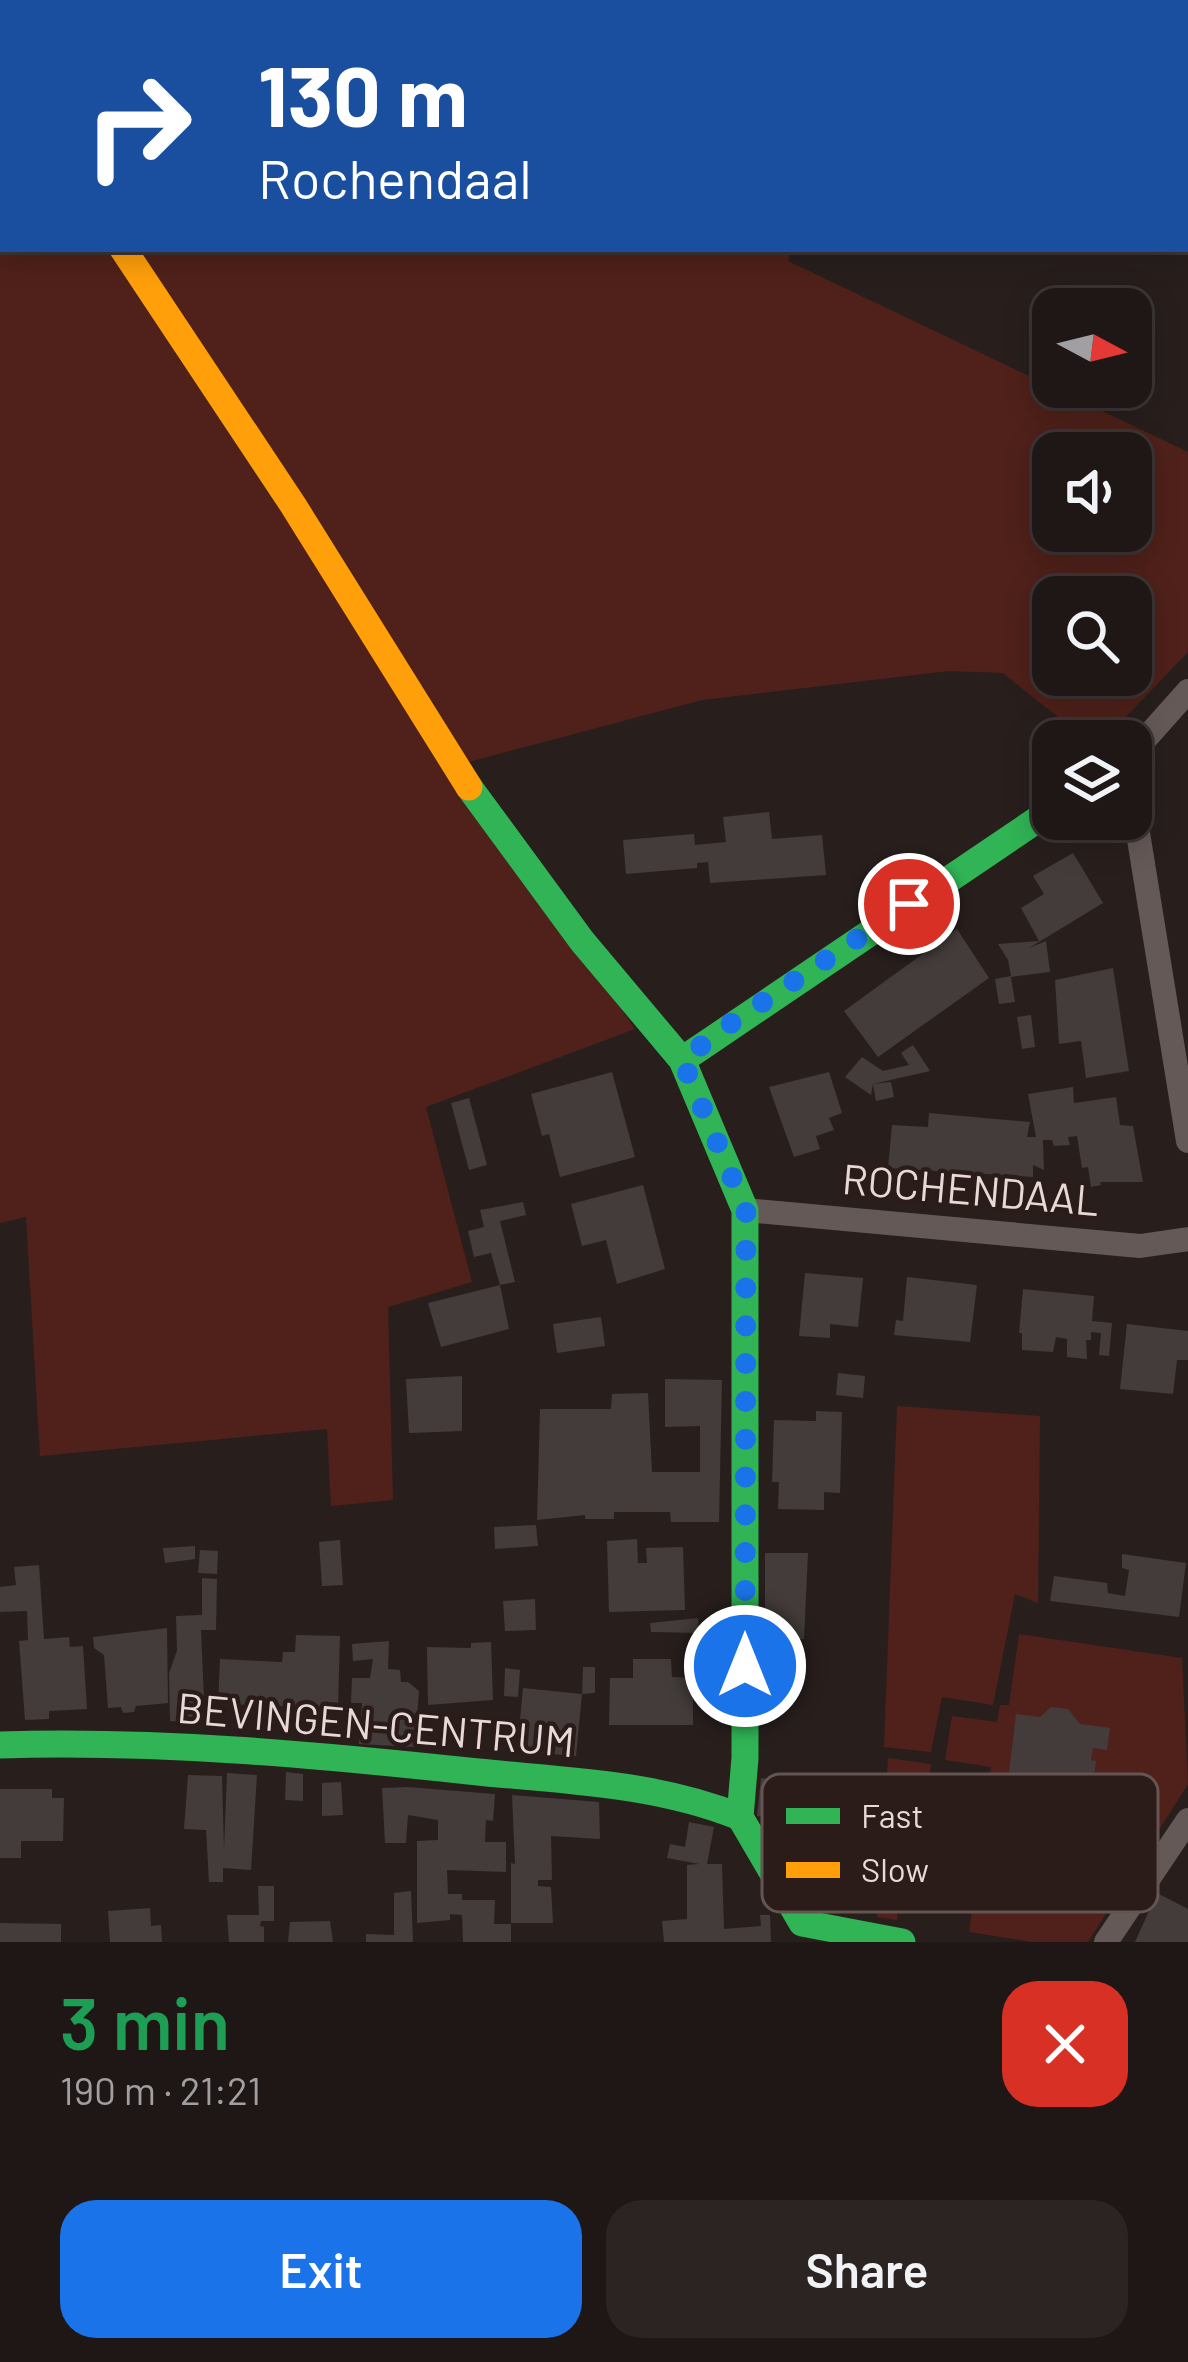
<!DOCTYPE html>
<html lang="en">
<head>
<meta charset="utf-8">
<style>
	body { margin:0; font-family:Barlow,sans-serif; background:#2b2423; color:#f1f3f6; height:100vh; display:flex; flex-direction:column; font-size:45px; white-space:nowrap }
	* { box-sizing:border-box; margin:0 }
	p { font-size:39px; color:#a19fa1 }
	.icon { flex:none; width:66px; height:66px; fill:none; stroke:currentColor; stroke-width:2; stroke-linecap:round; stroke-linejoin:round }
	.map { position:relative; height:1942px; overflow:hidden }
	.sheet { display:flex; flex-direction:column; background:#1e1716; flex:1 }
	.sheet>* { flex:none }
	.banner { position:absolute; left:0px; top:0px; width:1188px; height:252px; box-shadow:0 6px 30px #0003,0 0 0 3px #3c3635; background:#1a4fa0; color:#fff; overflow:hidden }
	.needle { width:78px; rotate:97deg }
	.buttons { position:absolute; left:1032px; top:288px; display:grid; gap:24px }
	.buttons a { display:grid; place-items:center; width:120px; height:120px; border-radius:24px; background:#1e1716; box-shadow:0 6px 30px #0003,0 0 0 3px #3c3635; font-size:60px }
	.pin { position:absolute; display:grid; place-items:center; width:102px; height:102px; color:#fff; margin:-51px; border:6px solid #fff; border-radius:50%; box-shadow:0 3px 12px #0007 }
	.me { position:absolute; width:132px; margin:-66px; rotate:0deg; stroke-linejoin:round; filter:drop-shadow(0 0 9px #0008) }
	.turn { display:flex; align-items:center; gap:42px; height:252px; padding:0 60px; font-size:54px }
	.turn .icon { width:156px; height:156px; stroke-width:2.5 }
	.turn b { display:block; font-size:84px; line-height:102px }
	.round { display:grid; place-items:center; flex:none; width:126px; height:126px; border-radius:36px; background:#2b2423 }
	.headline { display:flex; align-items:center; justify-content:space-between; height:204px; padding:0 60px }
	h1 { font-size:72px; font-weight:600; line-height:90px; color:#1e9e55 }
	.button { display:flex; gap:24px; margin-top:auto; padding:24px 60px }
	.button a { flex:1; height:138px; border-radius:36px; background:#1a73e8; color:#fff; font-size:48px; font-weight:600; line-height:138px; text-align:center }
	.button a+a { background:#2b2423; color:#f1f3f6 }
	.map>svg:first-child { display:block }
	.green { fill:#4f211a; fill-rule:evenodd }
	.building { fill:#433c3a }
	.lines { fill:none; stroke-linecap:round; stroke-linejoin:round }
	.street { stroke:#645957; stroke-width:24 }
	.fast { stroke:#30b455; stroke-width:27 }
	.slow { stroke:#ff9f0a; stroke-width:27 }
	.route { stroke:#1a73e8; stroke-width:21; stroke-dasharray:0 37.8 }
	.labels { text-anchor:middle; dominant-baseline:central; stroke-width:9; stroke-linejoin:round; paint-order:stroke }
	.street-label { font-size:42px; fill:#e6dad8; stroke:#2c1c19 }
	.key { fill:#2c1c19; stroke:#645552; stroke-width:3 }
	.key-label { font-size:33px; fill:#e6dad8 }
</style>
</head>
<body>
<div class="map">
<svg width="1188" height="1942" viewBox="0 0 1188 1942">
	<rect width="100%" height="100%" fill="#281f1d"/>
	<g class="green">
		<polygon points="0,169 3,249 107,249 635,1029 426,1107 472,1282 388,1307 393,1500 331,1506 327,1429 40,1456 26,1217 0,1223"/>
		<path d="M 138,249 L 791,249 L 788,261 L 1188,452 L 1188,652 L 1103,741 L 1088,741 L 1003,673 L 949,671 L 702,700 L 469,762 ZM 1053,453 L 1131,453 L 1131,531 L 1053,531 ZM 1053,597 L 1131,597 L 1131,675 L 1053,675 Z"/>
		<polygon points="897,1406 1040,1416 1038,1603 1015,1594 993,1705 942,1697 931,1752 884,1747"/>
		<polygon points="1019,1634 1182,1658 1188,1784 1088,1942 1033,1942 969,1932 991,1767 945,1760 952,1716 997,1722 1000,1705 1009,1705"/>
		<polygon points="888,1758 931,1764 929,1781 913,1780 897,1920 877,1917"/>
	</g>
	<g class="building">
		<polygon points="769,812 772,839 822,835 826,875 710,883 708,862 697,863 697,868 626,874 623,840 694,834 695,845 726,842 723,817"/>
		<polygon points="1073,853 1103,903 1029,948 1046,941 1050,972 1011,977 1015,1002 999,1004 995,979 1011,976 1008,960 998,944 1039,941 1021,908 1044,894 1033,876"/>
		<polygon points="957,929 989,978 878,1057 844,1011"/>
		<polygon points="1113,968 1129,1071 1086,1078 1081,1041 1059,1044 1055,980"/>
		<polygon points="1031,1015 1035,1047 1022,1049 1017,1017"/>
		<polygon points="913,1045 930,1071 873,1084 891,1082 894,1097 876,1101 873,1084 871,1095 845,1077 862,1057 883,1071 909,1065 901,1053"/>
		<polygon points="612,1072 635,1157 560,1177 549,1134 542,1136 531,1094"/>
		<polygon points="829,1072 842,1113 829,1118 834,1130 816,1136 820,1149 794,1157 769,1087"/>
		<polygon points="1073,1087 1074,1103 1116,1097 1120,1125 1133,1126 1143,1182 1100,1182 1101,1185 1091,1187 1088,1167 1082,1168 1077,1136 1068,1137 1070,1145 1054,1146 1052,1140 1043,1140 1044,1170 1033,1165 1033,1177 888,1168 892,1125 928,1127 929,1113 1030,1122 1027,1137 1036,1137 1028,1094"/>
		<polygon points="469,1098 487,1165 469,1170 451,1103"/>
		<polygon points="643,1185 665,1269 617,1284 606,1240 582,1246 571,1204"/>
		<polygon points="523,1202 526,1215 500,1221 515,1282 500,1285 491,1253 474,1257 468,1231 484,1227 480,1210"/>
		<polygon points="805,1273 863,1278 858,1327 830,1324 830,1338 799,1336"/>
		<polygon points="907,1277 977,1285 970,1342 894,1335 896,1320 903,1321"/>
		<polygon points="500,1285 509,1329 441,1347 428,1303"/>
		<polygon points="1023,1289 1094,1296 1092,1321 1112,1323 1109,1356 1099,1355 1101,1333 1091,1332 1091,1340 1086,1340 1087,1359 1067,1357 1067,1339 1056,1337 1053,1352 1022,1350 1022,1333 1019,1333"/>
		<polygon points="601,1317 605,1346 557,1353 553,1324"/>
		<polygon points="1127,1324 1188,1331 1188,1360 1177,1360 1173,1394 1120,1389"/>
		<polygon points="838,1373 865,1376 863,1398 836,1395"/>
		<polygon points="462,1376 462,1431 409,1433 406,1379"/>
		<polygon points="665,1379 722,1380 719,1522 671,1522 670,1512 614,1512 614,1519 585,1519 585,1515 537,1520 540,1409 611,1409 612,1394 648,1393 652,1472 700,1472 700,1426 665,1427"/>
		<polygon points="816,1411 842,1412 840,1493 824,1492 824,1510 778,1509 779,1482 772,1482 774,1420 816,1421"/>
		<polygon points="536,1525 538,1546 495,1549 494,1527"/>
		<polygon points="637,1539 638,1563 647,1563 646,1548 683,1547 685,1610 609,1612 607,1541"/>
		<polygon points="340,1540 343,1585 322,1586 319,1542"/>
		<polygon points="195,1546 195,1559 165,1563 163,1548"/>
		<polygon points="200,1550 218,1551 217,1574 198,1573"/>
		<polygon points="765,1553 808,1553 804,1639 765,1640"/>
		<polygon points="1122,1554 1186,1563 1179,1617 1050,1601 1054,1576 1107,1583 1108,1593 1125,1596 1129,1570 1122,1568"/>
		<polygon points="39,1565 44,1639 69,1637 70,1647 83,1646 87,1709 49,1711 49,1719 25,1720 19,1641 28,1640 27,1611 0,1612 0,1587 16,1585 14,1567"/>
		<polygon points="202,1578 217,1579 216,1630 201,1630 205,1723 170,1721 169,1673 177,1651 176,1616 202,1615"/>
		<polygon points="535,1599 536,1630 505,1631 503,1601"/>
		<polygon points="698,1618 699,1633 651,1632 650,1623"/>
		<polygon points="167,1628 168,1703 136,1706 134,1712 123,1713 121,1707 108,1708 104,1655 94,1648 93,1637"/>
		<polygon points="296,1635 340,1636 338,1708 218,1704 220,1659 282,1662 283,1652 295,1652"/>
		<polygon points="389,1641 388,1669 400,1670 401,1682 408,1682 419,1691 415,1747 359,1744 362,1703 351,1703 352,1678 370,1678 373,1659 353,1661 352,1644"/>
		<polygon points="491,1642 493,1700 428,1705 427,1647 471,1648 471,1643"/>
		<polygon points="633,1659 671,1659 672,1677 693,1678 693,1725 609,1725 610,1678 633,1678"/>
		<polygon points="583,1667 595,1667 595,1693 582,1694 576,1756 517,1751 523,1688 582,1694"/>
		<polygon points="505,1668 520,1670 518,1697 504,1696"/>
		<polygon points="1051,1707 1068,1709 1080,1724 1110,1728 1107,1750 1093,1748 1091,1760 1096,1761 1081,1886 1020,1876 1013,1882 1009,1875 1012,1868 998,1866 1016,1714 1040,1717"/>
		<polygon points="286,1772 303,1774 303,1801 285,1800"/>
		<polygon points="227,1773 257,1775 251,1870 223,1868 223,1882 209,1882 206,1830 184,1829 188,1775 222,1776 224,1849"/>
		<polygon points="761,1778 859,1791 854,1829 816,1829 816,1824 757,1816"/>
		<polygon points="341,1782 343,1815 322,1816 322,1783"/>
		<polygon points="407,1787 495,1794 493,1821 486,1820 485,1842 506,1842 506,1872 447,1870 448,1894 462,1894 462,1900 495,1900 494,1924 511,1924 511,1942 463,1942 462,1915 450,1914 450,1920 417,1923 417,1841 438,1840 438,1820 408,1815 406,1843 385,1843 382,1788"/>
		<polygon points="0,1789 52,1789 52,1798 64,1798 63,1841 21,1841 21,1858 0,1858"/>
		<polygon points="512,1795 599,1802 600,1839 551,1836 552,1880 538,1880 538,1886 551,1887 553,1923 511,1923 511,1863 515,1864"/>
		<polygon points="689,1822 714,1827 707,1864 722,1864 724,1929 761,1926 760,1915 770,1915 771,1942 664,1942 662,1921 687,1919 687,1865 699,1864 667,1858 670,1844 685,1847"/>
		<polygon points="258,1886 274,1886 274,1921 261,1921 260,1926 264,1927 264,1942 229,1942 227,1915 259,1915"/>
		<polygon points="411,1891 413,1942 366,1942 366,1934 394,1935 394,1893"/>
		<polygon points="1157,1893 1188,1909 1188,1942 1135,1942"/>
		<polygon points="150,1908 151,1926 161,1925 162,1942 110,1942 108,1911"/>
		<polygon points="330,1921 333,1942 288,1942 290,1922"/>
		<polygon points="0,1923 61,1924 61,1942 0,1942"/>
	</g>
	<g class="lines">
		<g class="street">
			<polyline points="14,0 15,3"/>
			<polyline points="1131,755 1188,691"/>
			<polyline points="1131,790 1188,1141"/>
			<polyline points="745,1210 1140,1246 1188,1239"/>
			<polyline points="1106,1942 1188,1820"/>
		</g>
		<g class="fast">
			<polyline points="469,787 582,941 682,1060 745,1210 745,1758 740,1817 802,1923 902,1942"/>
			<polyline points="682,1060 1053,809"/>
			<path d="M 0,1745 C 160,1740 319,1755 478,1772 C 567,1781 656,1783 740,1817"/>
		</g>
		<polyline class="slow" points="123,249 293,505 469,787"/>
	</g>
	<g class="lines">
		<polyline class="route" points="745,1666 746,1210 682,1060 730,1024 909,904"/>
	</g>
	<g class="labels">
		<g class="street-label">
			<text transform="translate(971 1188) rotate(5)">ROCHENDAAL</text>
			<text transform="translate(376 1723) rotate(5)">BEVINGEN-CENTRUM</text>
		</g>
	</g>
	<rect x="762" y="1774" width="396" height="138" rx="18" class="key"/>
	<rect x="786" y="1808" width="54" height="16" fill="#30b455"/>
	<rect x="786" y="1862" width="54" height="16" fill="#ff9f0a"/>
	<g class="key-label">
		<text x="861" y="1828">Fast</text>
		<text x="861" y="1882">Slow</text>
	</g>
</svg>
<div class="buttons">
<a><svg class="needle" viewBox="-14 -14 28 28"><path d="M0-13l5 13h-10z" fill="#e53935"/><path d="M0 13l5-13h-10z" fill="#a19fa1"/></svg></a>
<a><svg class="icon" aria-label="sound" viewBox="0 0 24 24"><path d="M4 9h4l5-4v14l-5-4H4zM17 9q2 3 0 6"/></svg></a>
<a><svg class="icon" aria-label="search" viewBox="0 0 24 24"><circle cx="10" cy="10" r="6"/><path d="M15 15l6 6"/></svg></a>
<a><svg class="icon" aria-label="layers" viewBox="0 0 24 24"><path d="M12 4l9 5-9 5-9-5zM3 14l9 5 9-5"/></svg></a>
</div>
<div class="pin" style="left:909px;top:904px;background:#d93025"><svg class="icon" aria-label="arrive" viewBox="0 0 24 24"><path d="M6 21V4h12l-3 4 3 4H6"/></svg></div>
<svg class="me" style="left:745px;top:1666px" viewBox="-20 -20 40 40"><circle r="17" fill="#1a73e8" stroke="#fff" stroke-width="3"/><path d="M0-11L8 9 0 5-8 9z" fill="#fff"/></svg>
<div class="banner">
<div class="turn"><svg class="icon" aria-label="right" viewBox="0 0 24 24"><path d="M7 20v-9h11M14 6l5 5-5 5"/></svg><div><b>130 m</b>Rochendaal</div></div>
</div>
</div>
<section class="sheet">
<div class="headline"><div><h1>3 min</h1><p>190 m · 21:21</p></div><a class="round" style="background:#d93025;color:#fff"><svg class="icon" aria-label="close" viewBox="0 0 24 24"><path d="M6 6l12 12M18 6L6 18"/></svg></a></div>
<div class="button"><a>Exit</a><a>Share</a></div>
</section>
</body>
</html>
